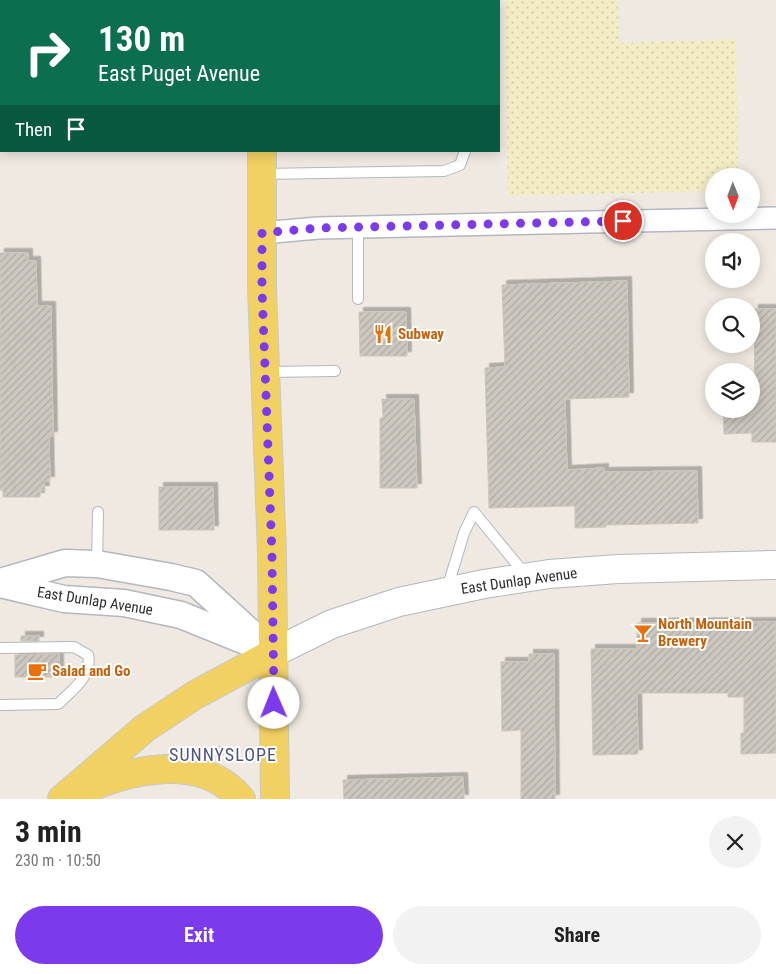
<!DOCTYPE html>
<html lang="en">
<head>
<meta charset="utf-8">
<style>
	body { margin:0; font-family:"Roboto Condensed",sans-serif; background:#f2f2f2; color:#222; height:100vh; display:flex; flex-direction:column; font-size:19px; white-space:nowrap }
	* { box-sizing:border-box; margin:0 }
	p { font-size:16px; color:#767676 }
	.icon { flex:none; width:28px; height:28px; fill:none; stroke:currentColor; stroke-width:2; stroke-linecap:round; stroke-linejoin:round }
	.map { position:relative; height:799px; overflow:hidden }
	.drawer { display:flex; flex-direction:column; background:#fff; flex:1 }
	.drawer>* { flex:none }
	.top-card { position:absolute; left:0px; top:0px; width:500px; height:152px; box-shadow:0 2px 12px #0003; background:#0b6e4f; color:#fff; overflow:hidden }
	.needle { width:32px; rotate:179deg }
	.controls { position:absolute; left:705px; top:168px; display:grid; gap:10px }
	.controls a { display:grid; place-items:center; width:55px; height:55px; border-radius:50%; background:#fff; box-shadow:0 2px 12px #0003; font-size:25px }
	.pin { position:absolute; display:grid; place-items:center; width:42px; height:42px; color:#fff; margin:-21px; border:2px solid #fff; border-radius:50%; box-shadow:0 1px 5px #0007 }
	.me { position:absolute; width:55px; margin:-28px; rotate:359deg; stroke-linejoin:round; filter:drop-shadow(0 0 4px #0008) }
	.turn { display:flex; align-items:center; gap:18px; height:105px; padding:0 15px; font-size:22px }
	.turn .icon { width:65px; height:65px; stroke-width:2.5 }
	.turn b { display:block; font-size:35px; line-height:42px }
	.then { display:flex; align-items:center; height:48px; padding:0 15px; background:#0003; gap:10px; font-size:19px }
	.round { display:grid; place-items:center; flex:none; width:52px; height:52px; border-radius:26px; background:#f2f2f2 }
	.overview { display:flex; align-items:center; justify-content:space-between; height:85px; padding:0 15px }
	h1 { font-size:30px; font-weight:700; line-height:38px }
	.action { display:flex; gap:10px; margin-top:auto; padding:10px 15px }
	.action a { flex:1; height:58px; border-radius:30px; background:#7c3aed; color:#fff; font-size:20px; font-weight:700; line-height:58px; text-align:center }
	.action a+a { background:#f2f2f2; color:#222 }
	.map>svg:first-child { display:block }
	.sand { fill:url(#sand-dots) }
	.building { fill:url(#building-hatch); stroke:#cbc5ba; filter:url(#shadow) }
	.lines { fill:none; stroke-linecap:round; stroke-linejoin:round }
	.service-casing { stroke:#b4b7c1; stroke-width:12 }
	.minor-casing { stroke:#b4b7c1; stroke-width:24 }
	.tertiary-casing { stroke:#b4b7c1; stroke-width:29 }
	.secondary-casing { stroke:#b4b7c1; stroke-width:30 }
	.primary-casing { stroke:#c9c9c9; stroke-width:30 }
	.path { stroke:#c9c9c9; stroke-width:3; stroke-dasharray:4 2.5; stroke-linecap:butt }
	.service { stroke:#fff; stroke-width:10 }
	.minor { stroke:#fff; stroke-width:21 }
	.tertiary { stroke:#fff; stroke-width:26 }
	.secondary { stroke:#fff; stroke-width:28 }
	.primary { stroke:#f2d163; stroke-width:28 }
	.route { stroke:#7c3aed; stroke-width:9; stroke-dasharray:0 16.2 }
	.labels { text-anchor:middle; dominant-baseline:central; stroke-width:4; stroke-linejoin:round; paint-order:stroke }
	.food-label { font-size:15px; font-weight:bold; fill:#c56008; stroke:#fff; text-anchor:start }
	.street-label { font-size:15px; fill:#2e2e2e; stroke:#fff }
	.quarter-label { font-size:18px; letter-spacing:1px; fill:#4d5680; stroke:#fff }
</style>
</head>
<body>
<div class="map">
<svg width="776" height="799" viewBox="0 0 776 799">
	<defs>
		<pattern id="sand-dots" width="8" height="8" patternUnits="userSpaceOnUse" patternTransform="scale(1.25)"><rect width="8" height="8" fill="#f3ecc5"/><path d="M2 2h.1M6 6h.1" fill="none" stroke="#d1cbaa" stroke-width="1.8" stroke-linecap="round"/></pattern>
		<pattern id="building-hatch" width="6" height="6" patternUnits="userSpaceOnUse" patternTransform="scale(1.25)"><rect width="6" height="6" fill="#cbc7bf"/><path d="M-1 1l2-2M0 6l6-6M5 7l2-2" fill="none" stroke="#afaba4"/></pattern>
		<filter id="shadow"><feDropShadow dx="4.5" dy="-4.5" stdDeviation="0" flood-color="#0004"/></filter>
	</defs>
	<rect width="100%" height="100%" fill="#efe9e1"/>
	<polygon class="sand" points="505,0 618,0 619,43 736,39 738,176 714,176 714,191 508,196"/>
	<g class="building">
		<polygon points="0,253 28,253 28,261 36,261 37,306 51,306 53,436 49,436 50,481 44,481 45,490 40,490 40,497 3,497 3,490 0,490"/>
		<polygon points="627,281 629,397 565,399 567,470 604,468 604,472 697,471 698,523 605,525 606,527 575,528 575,506 489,508 485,368 505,367 502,285"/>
		<polygon points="754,309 776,309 776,442 752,442 752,433 724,434 723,409 751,409 751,396 755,396"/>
		<polygon points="359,312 406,312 407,356 360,356"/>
		<polygon points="382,399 414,399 417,488 380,488 380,418 383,418"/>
		<polygon points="159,487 213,487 214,530 159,530"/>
		<polygon points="776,622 776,753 741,754 741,733 744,733 744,697 728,697 728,693 637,693 638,754 593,755 591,649 637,649 637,623"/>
		<rect x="21" y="636" width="18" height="5"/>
		<polygon points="59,654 59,677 15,677 15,655"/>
		<polygon points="529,654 554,654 555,799 521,799 521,730 502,731 501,662 529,662"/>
		<polygon points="463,777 464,799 344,799 343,780"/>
	</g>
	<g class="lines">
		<g class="service-casing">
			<g id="service">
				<polyline points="471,1 471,0"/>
				<polyline points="263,174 444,171 460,165 465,151"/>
				<polyline points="358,227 358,299"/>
				<polyline points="266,372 335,371"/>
				<polyline points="97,564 98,512"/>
				<polyline points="447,589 464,533 474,512 525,574"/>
				<path d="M 0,648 L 74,647 L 88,655 C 93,676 71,691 58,704 L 0,705"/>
			</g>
		</g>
		<g class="minor-casing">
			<polyline id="minor" points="262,233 318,228 776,218"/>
		</g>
		<g class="tertiary-casing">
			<g id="tertiary">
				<polyline points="0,582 65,563 97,564 171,577 196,583 273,653"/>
				<polyline points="0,584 64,599 124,603 181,615 255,645"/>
			</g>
		</g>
		<g class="secondary-casing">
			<polyline id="secondary" points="273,653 332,624 399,602 484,584 549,574 618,569 776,565"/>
		</g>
		<g class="primary-casing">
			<g id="primary">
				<polyline points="263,1 263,0"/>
				<polyline points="262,151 262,288 272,554 275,799"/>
				<path d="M 79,792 C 127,770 201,751 241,799"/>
				<polyline points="62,799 145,728 195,695 273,653"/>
			</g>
		</g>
		<g class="path">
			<polyline points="219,746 225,754"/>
			<polyline points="225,754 234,754"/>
		</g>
		<use href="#service" class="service"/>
		<use href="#minor" class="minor"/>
		<use href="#tertiary" class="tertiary"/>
		<use href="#secondary" class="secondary"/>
		<use href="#primary" class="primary"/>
	</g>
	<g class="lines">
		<polyline class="route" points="274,703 272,554 262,288 262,233 318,228 623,221"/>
	</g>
	<defs>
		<g id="restaurant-bare" transform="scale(1.5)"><path d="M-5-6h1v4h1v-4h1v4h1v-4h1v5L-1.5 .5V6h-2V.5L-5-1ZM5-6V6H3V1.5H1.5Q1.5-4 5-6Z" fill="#e8710a" stroke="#fff" stroke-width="2.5" paint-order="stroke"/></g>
		<g id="bar-bare" transform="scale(1.5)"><path d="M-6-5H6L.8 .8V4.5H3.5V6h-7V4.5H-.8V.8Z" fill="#e8710a" stroke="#fff" stroke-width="2.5" paint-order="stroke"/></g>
		<g id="cafe-bare" transform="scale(1.5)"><path d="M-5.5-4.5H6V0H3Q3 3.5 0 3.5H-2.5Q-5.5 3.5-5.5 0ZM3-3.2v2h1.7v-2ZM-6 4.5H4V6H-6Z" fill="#e8710a" stroke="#fff" stroke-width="2.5" paint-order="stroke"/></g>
	</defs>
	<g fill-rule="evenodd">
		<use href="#restaurant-bare" x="383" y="334"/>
		<use href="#bar-bare" x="643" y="633"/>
		<use href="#cafe-bare" x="37" y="671"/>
	</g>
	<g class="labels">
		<g class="food-label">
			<text x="398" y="334">Subway</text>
			<text x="658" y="624">North Mountain<tspan x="658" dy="17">Brewery</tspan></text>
			<text x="52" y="671">Salad and Go</text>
		</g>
		<g class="street-label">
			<text transform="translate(519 581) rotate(-8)">East Dunlap Avenue</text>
			<text transform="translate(95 601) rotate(9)">East Dunlap Avenue</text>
		</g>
		<g class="quarter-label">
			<text x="223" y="754">SUNNYSLOPE</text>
		</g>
	</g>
</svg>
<div class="controls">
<a><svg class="needle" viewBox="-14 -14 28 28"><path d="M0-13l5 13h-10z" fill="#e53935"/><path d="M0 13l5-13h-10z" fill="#767676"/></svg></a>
<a><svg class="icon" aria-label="sound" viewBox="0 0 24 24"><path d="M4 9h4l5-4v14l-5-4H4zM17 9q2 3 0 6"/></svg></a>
<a><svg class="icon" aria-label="search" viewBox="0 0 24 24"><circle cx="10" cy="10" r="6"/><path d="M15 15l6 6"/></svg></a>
<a><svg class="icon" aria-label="layers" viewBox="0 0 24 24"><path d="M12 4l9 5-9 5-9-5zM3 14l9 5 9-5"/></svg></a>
</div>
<div class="pin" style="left:623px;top:221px;background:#d93025"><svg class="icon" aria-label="arrive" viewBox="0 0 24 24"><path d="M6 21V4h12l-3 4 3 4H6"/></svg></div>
<svg class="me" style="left:274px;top:703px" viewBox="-20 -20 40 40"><circle r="19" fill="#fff"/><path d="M0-13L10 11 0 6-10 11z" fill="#7c3aed"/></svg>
<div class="top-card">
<div class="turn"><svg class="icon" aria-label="right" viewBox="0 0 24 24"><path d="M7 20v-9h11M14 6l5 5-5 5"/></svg><div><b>130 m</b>East Puget Avenue</div></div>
<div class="then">Then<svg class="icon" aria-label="arrive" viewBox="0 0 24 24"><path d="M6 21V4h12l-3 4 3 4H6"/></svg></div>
</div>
</div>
<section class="drawer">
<div class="overview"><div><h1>3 min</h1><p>230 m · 10:50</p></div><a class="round"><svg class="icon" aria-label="close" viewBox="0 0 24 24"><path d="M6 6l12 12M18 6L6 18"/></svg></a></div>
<div class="action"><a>Exit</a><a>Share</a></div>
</section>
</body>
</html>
